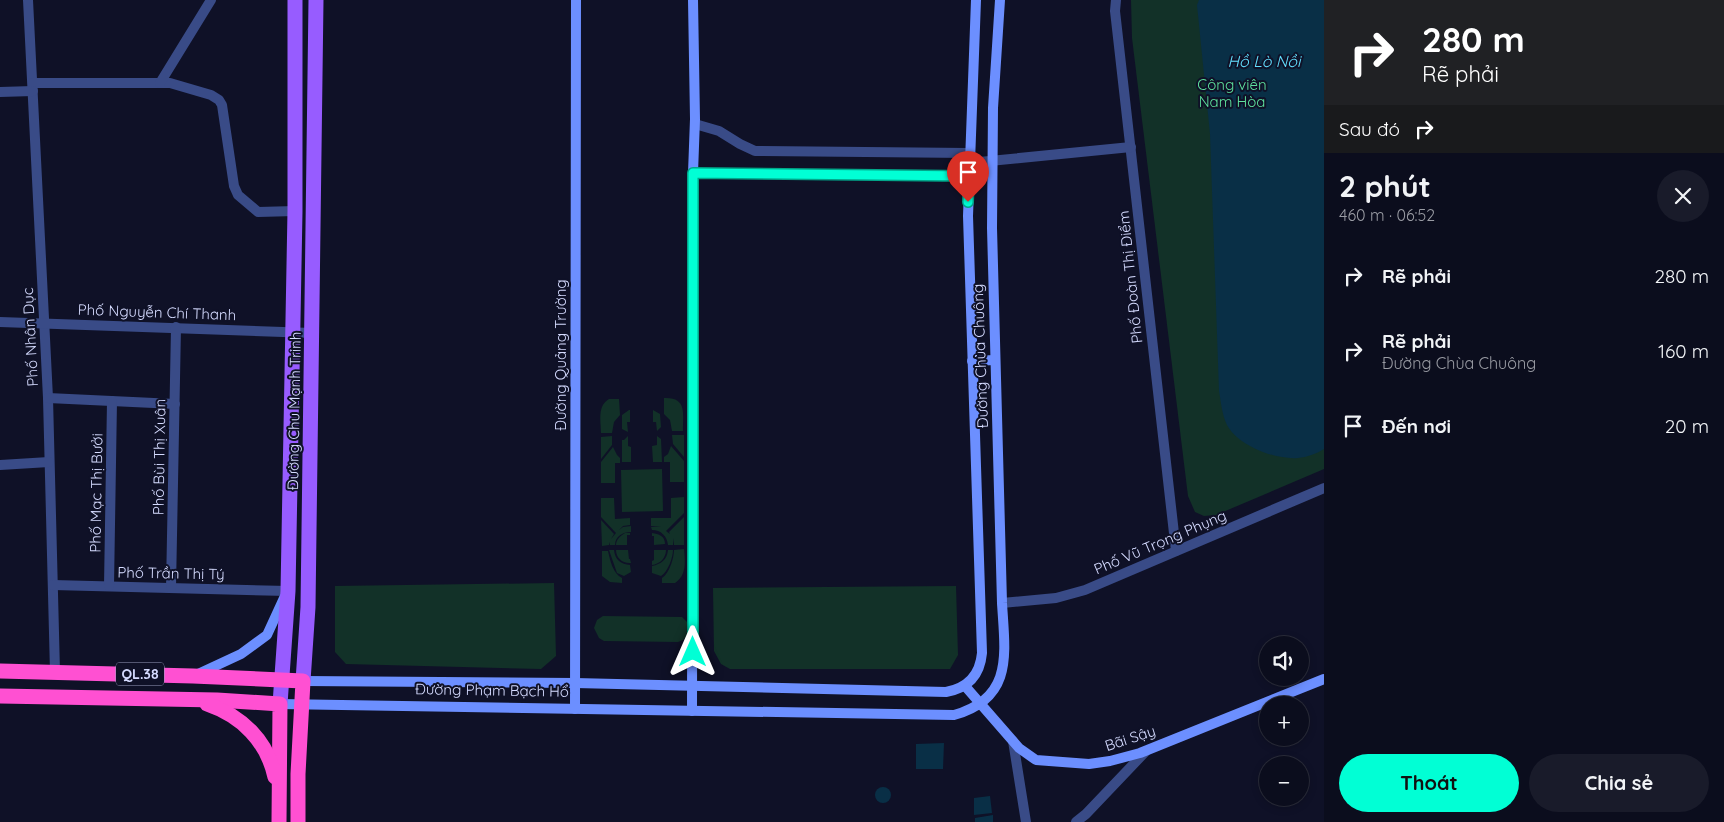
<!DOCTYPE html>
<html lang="vi">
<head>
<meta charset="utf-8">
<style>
	body { margin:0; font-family:Quicksand,sans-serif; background:#191b2a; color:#f1f3f6; height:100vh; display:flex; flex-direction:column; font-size:19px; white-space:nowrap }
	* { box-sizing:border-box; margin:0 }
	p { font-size:16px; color:#9a9ca4 }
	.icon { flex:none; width:28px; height:28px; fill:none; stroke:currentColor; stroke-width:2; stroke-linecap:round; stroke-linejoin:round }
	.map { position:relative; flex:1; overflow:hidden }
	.side { display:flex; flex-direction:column; background:#0b0d1d; width:400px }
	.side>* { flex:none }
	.banner { background:#202124; color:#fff; overflow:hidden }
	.tools { position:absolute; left:1259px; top:636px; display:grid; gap:10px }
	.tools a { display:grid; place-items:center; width:50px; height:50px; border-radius:50%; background:#0b0d1d; box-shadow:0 2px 8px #0003,0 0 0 1px #2b2d3b; font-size:25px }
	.pin { position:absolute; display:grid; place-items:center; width:42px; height:42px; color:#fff; margin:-51px -21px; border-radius:50% 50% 50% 0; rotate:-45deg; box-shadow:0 0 5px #0007 }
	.pin .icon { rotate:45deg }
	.me { position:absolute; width:55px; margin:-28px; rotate:0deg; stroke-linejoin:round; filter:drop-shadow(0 0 4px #0008) }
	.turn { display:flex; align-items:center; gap:18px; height:105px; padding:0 15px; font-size:22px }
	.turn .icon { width:65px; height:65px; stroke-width:2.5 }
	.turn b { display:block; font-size:35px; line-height:42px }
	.then { display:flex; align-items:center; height:48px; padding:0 15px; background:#0003; gap:10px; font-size:19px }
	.round { display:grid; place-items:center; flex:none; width:52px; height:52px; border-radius:26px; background:#191b2a }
	.summary { display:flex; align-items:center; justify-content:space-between; height:85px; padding:0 15px }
	h1 { font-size:30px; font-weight:700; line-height:38px }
	.primary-button { display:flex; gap:10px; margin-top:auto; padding:10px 15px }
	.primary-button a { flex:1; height:58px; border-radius:30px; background:#01ffd5; color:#111; font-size:20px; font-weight:700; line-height:58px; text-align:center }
	.primary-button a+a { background:#191b2a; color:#f1f3f6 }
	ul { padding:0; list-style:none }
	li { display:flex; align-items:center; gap:15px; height:75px; padding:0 15px }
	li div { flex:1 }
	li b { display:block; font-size:19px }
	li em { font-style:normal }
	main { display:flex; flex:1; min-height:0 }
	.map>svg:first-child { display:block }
	.green { fill:#123128 }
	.water { fill:#092f46 }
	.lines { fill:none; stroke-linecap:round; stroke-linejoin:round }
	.street { stroke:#394b87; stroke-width:10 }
	.secondary { stroke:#6c8fff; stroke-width:10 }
	.primary { stroke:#975cff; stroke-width:15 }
	.highway { stroke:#ff50d2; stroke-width:15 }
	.route-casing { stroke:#01a68a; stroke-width:12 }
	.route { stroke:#01ffd5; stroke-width:9 }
	.labels { text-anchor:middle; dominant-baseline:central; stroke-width:4; stroke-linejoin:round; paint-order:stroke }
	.shield { fill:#0f1127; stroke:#9a9ebe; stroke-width:1 }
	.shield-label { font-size:14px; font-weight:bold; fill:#d5dbff }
	.park-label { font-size:15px; fill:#5ee29e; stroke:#0f1127 }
	.street-label { font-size:15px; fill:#d5dbff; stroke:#0f1127 }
	.water-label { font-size:16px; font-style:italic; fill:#63e0ff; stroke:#0f1127 }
</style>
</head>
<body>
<main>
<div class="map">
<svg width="1324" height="822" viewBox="0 0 1324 822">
	<rect width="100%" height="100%" fill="#0f1127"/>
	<g class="green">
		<polygon points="1131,0 1324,0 1324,469 1216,515 1204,516 1195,512 1188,496 1132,38"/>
		<path d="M 664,398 C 687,397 683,413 683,431 L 672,431 L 670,420 L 664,414 Z"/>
		<path d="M 609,399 L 619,399 L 620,415 L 614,422 L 612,433 L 601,433 C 601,421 597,406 609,399 Z"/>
		<polygon points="629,410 630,410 630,422 627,422 628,432 622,429 622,415"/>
		<polygon points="653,410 660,414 661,427 657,431 656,422 653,422"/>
		<polygon points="672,435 684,435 684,457 673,444"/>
		<polygon points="612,436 612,445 601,459 601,437"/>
		<polygon points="628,436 628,446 631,447 631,462 622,462 622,440 624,440"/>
		<polygon points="657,436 661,439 662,462 653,462 652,446 657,445"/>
		<polygon points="671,446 684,461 684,482 670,482 670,462 664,462 664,457 668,454"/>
		<polygon points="613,447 617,455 620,458 620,463 615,463 615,483 601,483 601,462"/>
		<polygon points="662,469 663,511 622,512 621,470"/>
		<path d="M 684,497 L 684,513 L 666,531 L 670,534 L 669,532 L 684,517 L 684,545 L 674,545 L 673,538 L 673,545 L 668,545 C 667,536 661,530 652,530 L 651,527 L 661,527 L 651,526 L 651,518 L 671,518 L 671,498 Z"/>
		<path d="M 601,498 L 614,498 L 615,519 L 630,518 L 630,525 L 623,526 L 619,530 L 623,527 L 631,526 L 631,532 C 623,532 615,536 615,545 L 610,545 L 610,542 L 609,545 L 602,546 L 601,520 L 614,534 L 611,539 L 616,533 L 601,517 Z"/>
		<path d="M 625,533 L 630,533 L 630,535 L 627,535 L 627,545 L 616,545 C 616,540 620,536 625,533 Z"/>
		<path d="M 652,533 C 659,534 665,536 665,544 L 654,545 L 654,536 L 652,536 Z"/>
		<path d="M 684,549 C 685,562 687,575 675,583 L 662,583 L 662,578 C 669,574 674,558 674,550 Z"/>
		<path d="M 609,550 L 614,550 C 615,560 621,564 630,565 L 631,572 L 624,576 L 617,573 Z"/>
		<path d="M 616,550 L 628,550 L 629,559 L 630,559 L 631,563 C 623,564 616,558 616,550 Z"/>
		<path d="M 654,550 L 666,550 C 666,558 660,564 652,565 L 652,561 L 654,560 Z"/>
		<path d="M 668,550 L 673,550 C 673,557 668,572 661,576 L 652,573 L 652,566 C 661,564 667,560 668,550 Z"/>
		<path d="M 602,551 L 608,551 C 610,560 613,574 622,578 L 622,583 L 610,582 L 602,576 Z"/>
		<polygon points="554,583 556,656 541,669 346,664 335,652 335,586"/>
		<polygon points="956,586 958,655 950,669 730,669 721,664 714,651 713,588"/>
		<polygon points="603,616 682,617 688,623 689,633 683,640 678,642 604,641 599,638 594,628 597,620"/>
	</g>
	<g class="water">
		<path d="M 1199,0 L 1324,0 L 1324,449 C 1316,454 1307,457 1298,458 C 1276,460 1238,446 1227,425 C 1222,415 1221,402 1219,391 L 1210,134 L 1197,5 Z"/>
		<polygon points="944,743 943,769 916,769 916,744"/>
		<circle cx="883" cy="795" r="8"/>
		<polygon points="990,796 992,813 974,815 974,798"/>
		<polygon points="993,815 993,822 975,822 975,818"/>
	</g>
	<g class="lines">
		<g class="street">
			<polyline points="28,0 48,398 55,672"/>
			<polyline points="1116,0 1115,11 1176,551"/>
			<polyline points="33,83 170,83 211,95 219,100 222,105 234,186 238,195 258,212 295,211"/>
			<polyline points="160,83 211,0"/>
			<polyline points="0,92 33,91"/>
			<polyline points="695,124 719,131 740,144 755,151 969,153"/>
			<polyline points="969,163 1131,147"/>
			<polyline points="693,173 969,176"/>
			<polyline points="0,322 312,333"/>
			<polyline points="48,398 175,404"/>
			<polyline points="0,465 49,462"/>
			<polyline points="53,585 288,591"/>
			<polyline points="109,586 112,401"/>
			<polyline points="171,588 176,327"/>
			<polyline points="1002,603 1056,598 1085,590 1324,488"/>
			<polyline points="1013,741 1026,822"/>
			<polyline points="1076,822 1086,814 1146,751"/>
		</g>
		<g class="secondary">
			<polyline points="972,361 995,360"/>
			<polyline points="198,674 241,654 267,635 284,598"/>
			<path d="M 303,681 L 575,683 L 946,692 C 968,688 980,675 982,653 L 968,216 L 976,0"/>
			<polyline points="965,686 1019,748 1036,760 1089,764 1110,761 1140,753 1324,679"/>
			<path d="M 280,704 L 954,715 C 1014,698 1005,654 1002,603 L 992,228 L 993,108 L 1000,0"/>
			<polyline points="575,709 576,0"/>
			<polyline points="692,711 693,173 695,119 693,0"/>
		</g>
		<g class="primary">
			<polyline points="303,681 308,607 316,0"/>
			<polyline points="280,704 288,591 295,211 295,0"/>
		</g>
		<g class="highway">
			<polyline points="0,671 193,676 303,681 298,774 298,822"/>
			<polyline points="0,696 217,700 280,704 279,822"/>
			<path d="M 207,704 C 242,716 267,741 275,777"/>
		</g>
	</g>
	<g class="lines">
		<g class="route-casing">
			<polyline id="route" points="693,652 693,173 969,176 968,202"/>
		</g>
		<use href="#route" class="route"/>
	</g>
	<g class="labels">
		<rect class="shield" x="116" y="662.5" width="48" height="23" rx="4"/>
		<g class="shield-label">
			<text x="140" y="674">QL.38</text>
		</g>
		<g class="park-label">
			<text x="1232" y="84">Công viên<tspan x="1232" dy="17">Nam Hòa</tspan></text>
		</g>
		<g class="street-label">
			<text transform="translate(1130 277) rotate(-96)">Phố Đoàn Thị Điểm</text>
			<text transform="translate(157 312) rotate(2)">Phố Nguyễn Chí Thanh</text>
			<text transform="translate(30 337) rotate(-93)">Phố Nhân Dục</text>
			<text transform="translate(560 355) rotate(-90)">Đường Quảng Trường</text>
			<text transform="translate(980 356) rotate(-92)">Đường Chùa Chuông</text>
			<text transform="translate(294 411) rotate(-89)">Đường Chu Mạnh Trinh</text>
			<text transform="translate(159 457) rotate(-89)">Phố Bùi Thị Xuân</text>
			<text transform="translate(96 493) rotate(-89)">Phố Mạc Thị Bưởi</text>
			<text transform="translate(1160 542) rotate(-23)">Phố Vũ Trọng Phụng</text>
			<text transform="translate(171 573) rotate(1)">Phố Trần Thị Tý</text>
			<text transform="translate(492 690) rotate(1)">Đường Phạm Bạch Hổ</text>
			<text transform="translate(1130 738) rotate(-18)">Bãi Sậy</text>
		</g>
		<g class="water-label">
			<text x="1264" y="61">Hồ Lò Nồi</text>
		</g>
	</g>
</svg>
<div class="tools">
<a><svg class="icon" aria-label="sound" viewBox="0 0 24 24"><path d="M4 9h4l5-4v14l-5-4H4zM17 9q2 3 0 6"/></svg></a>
<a>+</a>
<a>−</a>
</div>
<div class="pin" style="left:968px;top:202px;background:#d93025"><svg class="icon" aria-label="arrive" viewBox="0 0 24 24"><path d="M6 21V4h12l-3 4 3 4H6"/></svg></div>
<svg class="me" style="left:693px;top:652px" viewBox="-20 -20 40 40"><path d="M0-17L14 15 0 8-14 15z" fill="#01ffd5" stroke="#fff" stroke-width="4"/></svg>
</div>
<section class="side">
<div class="banner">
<div class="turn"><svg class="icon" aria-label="right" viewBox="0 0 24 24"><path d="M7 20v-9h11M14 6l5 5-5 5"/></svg><div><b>280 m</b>Rẽ phải</div></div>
<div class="then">Sau đó<svg class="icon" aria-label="right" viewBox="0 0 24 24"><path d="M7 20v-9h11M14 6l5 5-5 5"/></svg></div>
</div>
<div class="summary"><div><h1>2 phút</h1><p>460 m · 06:52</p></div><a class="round"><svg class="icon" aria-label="close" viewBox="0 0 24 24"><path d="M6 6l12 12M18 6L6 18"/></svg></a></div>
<ul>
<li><svg class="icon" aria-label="right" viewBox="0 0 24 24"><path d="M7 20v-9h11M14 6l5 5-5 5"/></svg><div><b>Rẽ phải</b></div><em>280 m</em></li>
<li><svg class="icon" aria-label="right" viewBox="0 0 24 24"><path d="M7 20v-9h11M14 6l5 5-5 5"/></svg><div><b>Rẽ phải</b><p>Đường Chùa Chuông</p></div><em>160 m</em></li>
<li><svg class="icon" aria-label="arrive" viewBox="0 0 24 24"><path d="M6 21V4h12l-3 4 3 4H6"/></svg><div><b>Đến nơi</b></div><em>20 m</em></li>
</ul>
<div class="primary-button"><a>Thoát</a><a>Chia sẻ</a></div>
</section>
</main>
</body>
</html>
